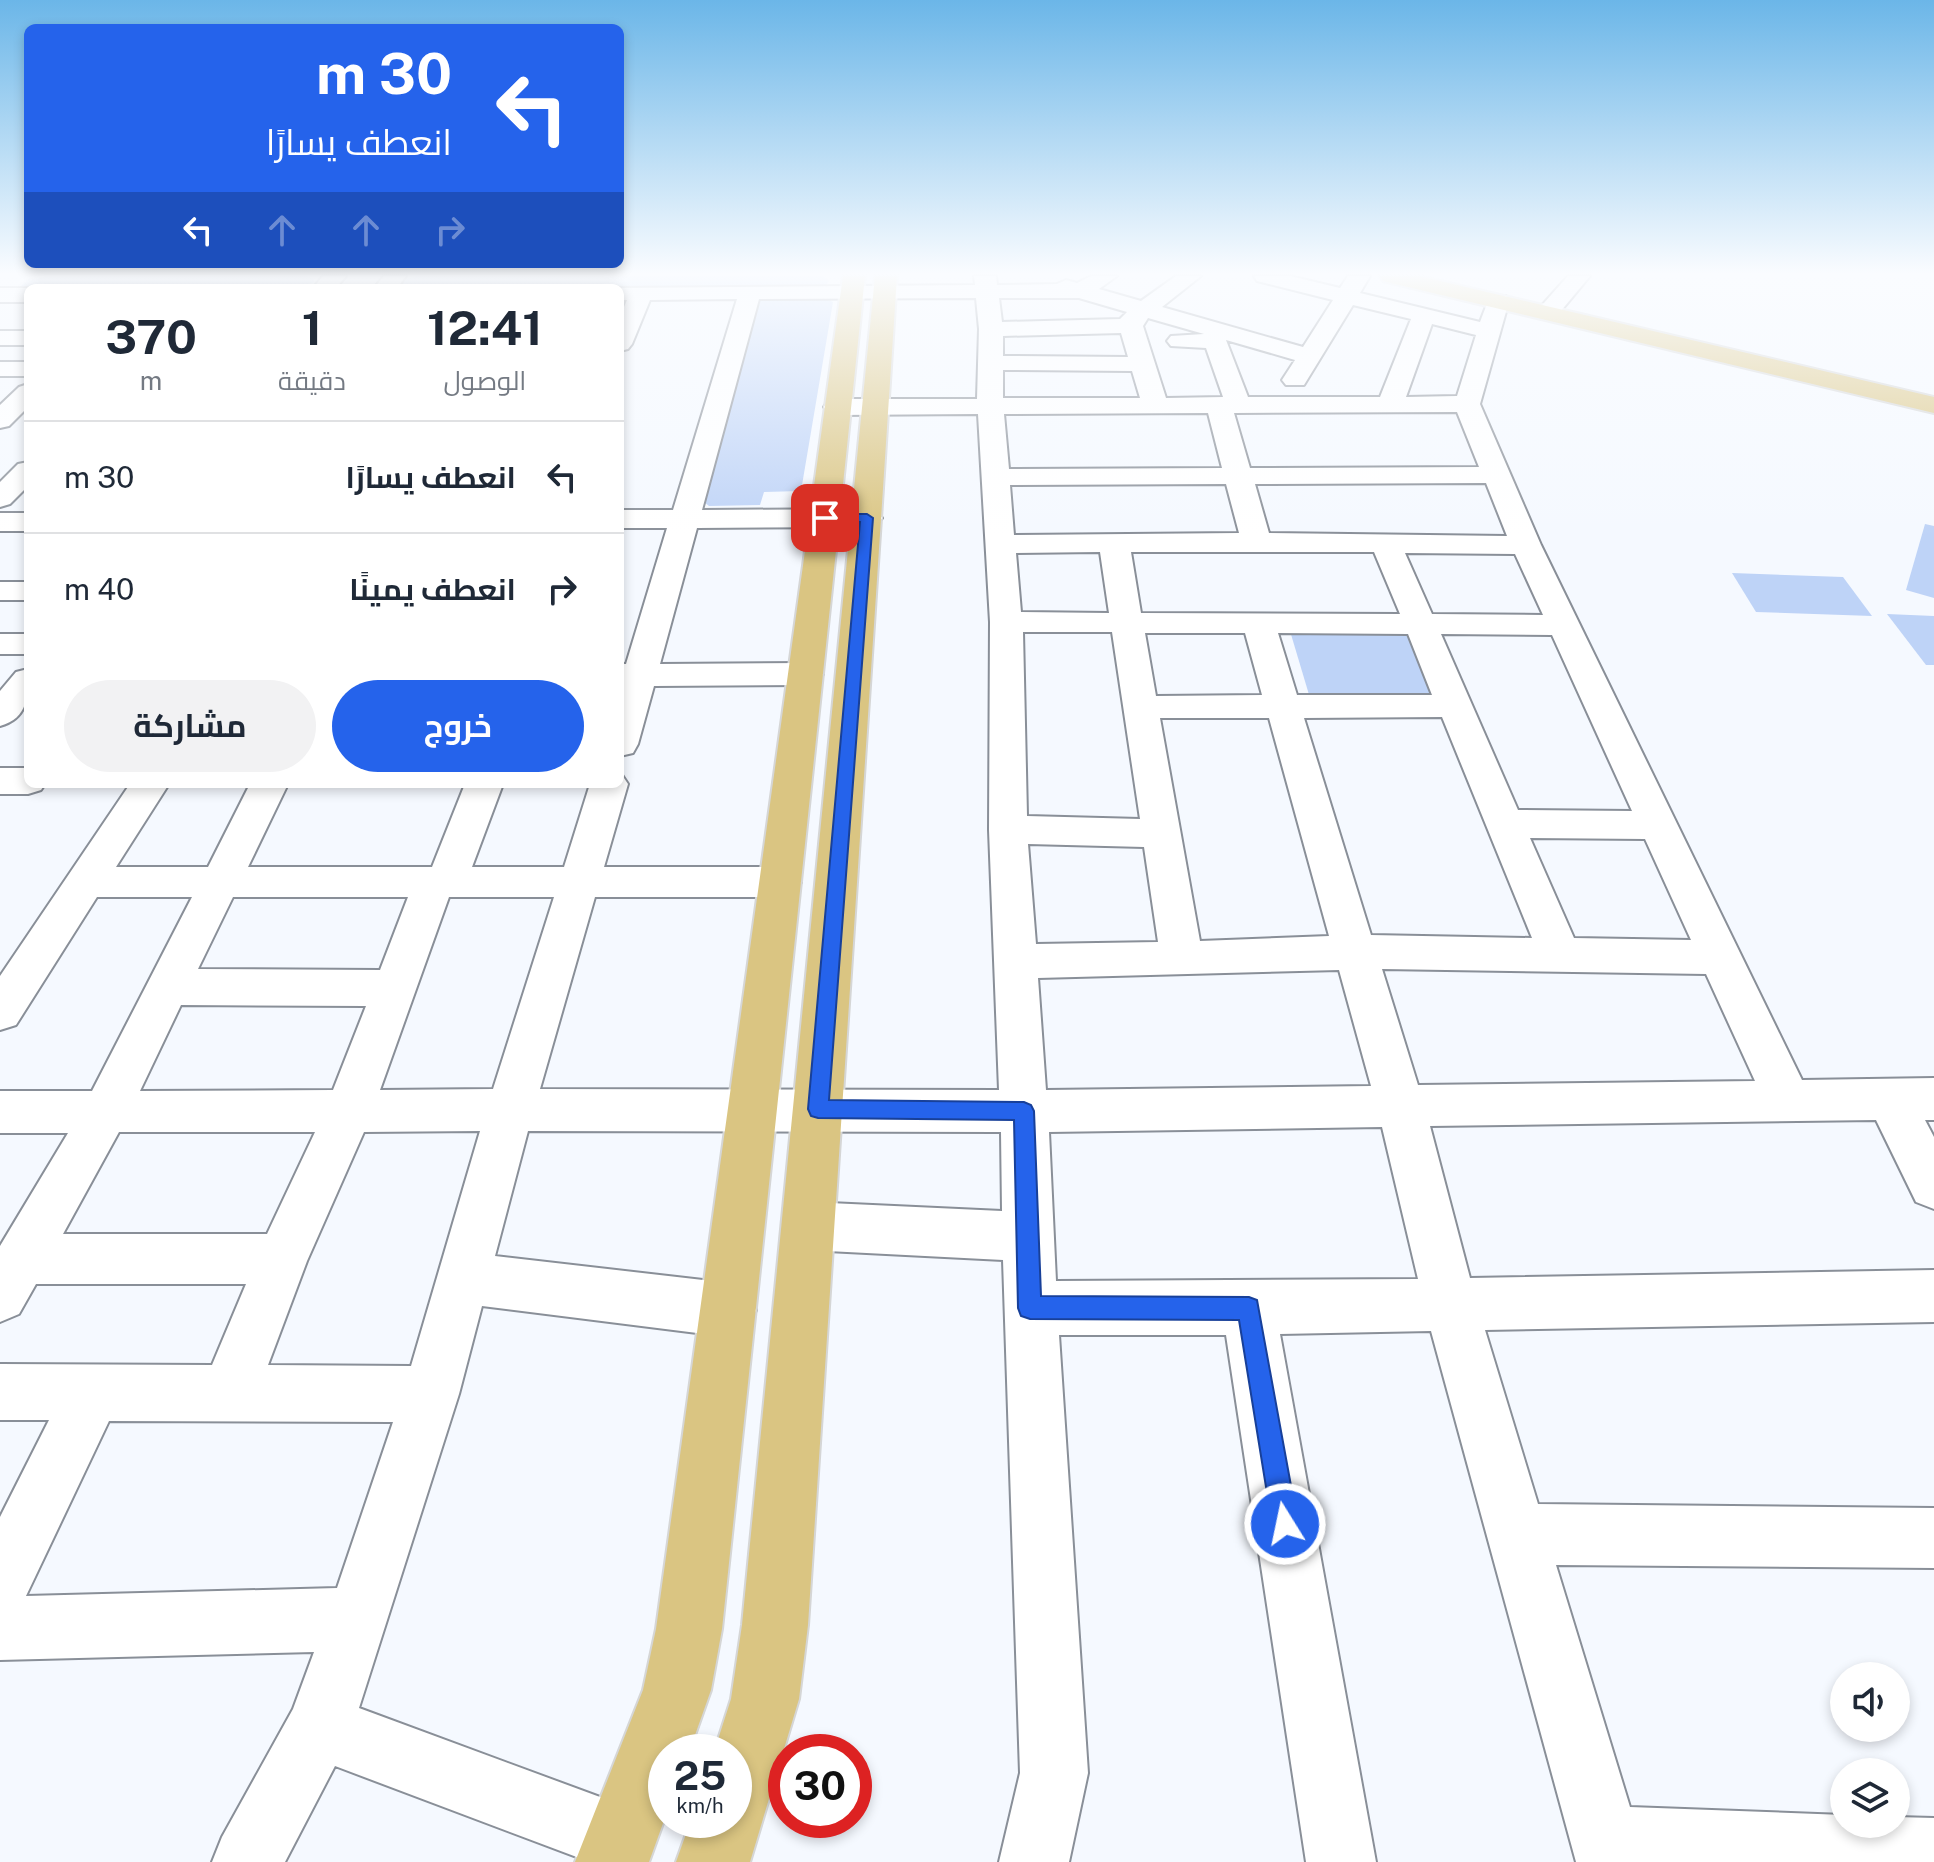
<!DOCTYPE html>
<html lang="ar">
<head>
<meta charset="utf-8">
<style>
	body { margin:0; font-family:"Public Sans",Cairo,sans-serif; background:#f2f2f3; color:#1f2937; direction:rtl; height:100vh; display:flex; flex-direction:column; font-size:30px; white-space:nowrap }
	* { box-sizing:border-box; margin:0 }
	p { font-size:26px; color:#747a83 }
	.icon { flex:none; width:44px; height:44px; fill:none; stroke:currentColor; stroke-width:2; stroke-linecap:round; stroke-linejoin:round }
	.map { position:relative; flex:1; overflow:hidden; direction:ltr }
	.sheet { position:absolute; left:24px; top:284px; width:600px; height:504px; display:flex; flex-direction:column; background:#fff; border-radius:12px; box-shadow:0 4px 12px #0003; direction:rtl }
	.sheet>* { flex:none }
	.banner { position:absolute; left:24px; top:24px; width:600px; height:244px; border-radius:12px; box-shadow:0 4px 12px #0003; direction:rtl; background:#2563eb; color:#fff; overflow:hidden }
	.fabs { position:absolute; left:1830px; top:1662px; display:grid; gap:16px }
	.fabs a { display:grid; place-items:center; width:80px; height:80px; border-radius:50%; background:#fff; box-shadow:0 4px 12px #0003; font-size:40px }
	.speed { position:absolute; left:648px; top:1734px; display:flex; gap:16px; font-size:40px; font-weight:700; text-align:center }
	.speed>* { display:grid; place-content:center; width:104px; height:104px; border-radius:50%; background:#fff; box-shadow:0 4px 12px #0003; line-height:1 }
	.speed small { font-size:20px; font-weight:400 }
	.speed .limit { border:12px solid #d22; background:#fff; color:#111 }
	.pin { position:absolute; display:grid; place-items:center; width:68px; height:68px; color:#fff; margin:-34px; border-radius:16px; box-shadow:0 4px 12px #0006 }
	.me { position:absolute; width:88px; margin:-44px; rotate:350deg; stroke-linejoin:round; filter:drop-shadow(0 0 6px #0008) }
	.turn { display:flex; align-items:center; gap:28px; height:168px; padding:0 40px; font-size:36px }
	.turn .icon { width:104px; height:104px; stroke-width:2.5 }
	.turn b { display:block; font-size:56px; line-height:68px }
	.lanes { display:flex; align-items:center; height:76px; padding:0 40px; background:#0003; justify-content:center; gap:40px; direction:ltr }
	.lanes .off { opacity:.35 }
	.eta { display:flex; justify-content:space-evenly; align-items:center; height:136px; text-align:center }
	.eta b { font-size:48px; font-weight:700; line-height:56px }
	.button { display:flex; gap:16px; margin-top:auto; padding:16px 40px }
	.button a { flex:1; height:92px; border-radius:48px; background:#2563eb; color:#fff; font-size:32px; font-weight:700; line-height:92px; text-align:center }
	.button a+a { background:#f2f2f3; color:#1f2937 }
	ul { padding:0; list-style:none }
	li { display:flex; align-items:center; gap:24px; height:112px; padding:0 40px; border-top:2px solid #e0e1e3 }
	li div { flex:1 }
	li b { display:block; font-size:30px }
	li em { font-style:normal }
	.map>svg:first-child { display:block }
	.green { fill:#bed3f7 }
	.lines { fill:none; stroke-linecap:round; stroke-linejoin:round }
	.minor-casing { stroke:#898f98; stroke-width:4 }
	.major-casing { stroke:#d5d6d6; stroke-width:4 }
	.minor { fill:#fff; fill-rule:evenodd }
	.major { fill:#dac582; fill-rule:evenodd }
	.route { fill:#2563eb; stroke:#184099; stroke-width:2 }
</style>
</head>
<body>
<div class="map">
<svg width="1934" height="1862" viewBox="0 0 1934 1862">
	<rect width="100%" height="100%" fill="#f5f9ff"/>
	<g class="green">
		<polygon points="305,276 314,279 314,282 300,288 20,287 29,279 46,277"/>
		<polygon points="423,276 823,276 829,281 826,285 812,287 409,288 402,284 408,278"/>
		<polygon points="763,298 827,299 833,302 801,491 764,492 760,505 709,506 704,502 758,301"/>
		<polygon points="1925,524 1934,526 1934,598 1906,590"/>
		<polygon points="1732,573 1843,577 1872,616 1756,612"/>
		<polygon points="1887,614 1934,616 1934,665 1926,665"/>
		<polygon points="1290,631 1409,631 1436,699 1310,698"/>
	</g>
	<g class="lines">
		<g class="minor-casing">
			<g id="minor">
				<polygon points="323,276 346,276 336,288 313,288"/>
				<polygon points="384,276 406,276 397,288 374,288"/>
				<path d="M 974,276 L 996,276 L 997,285 L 1057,284 L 1066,280 L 1077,283 L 1091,276 L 1117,276 L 1099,289 L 1141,301 L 1176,276 L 1201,276 L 1162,307 L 1303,347 L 1333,300 L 1257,281 L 1254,276 L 1290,276 L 1340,288 L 1348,276 L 1370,276 L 1360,293 L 1480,322 L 1490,296 L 1506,296 L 1509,301 L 1480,404 L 1541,545 L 1802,1080 L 1934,1078 L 1934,1120 L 1925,1120 L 1934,1137 L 1934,1209 L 1916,1202 L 1876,1120 L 1430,1126 L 1470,1278 L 1934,1270 L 1934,1322 L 1485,1330 L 1538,1504 L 1934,1508 L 1934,1568 L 1556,1565 L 1630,1807 L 1844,1815 L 1844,1824 L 1896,1824 L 1896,1817 L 1934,1818 L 1934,1862 L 1576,1862 L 1431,1331 L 1280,1334 L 1376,1862 L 1306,1862 L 1226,1335 L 1059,1335 L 1088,1773 L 1069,1862 L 999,1862 L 1020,1773 L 1003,1260 L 808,1250 L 790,1243 L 782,1226 L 790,1209 L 808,1202 L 1002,1211 L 1001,1132 L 528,1131 L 495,1256 L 729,1283 L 748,1291 L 756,1310 L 748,1329 L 729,1337 L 482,1306 L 459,1394 L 359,1708 L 646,1814 L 656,1839 L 646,1862 L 590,1862 L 335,1766 L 285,1862 L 212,1862 L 222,1837 L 293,1709 L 314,1652 L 0,1660 L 0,1517 L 49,1420 L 0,1420 L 0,1364 L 212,1365 L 246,1284 L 36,1284 L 19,1314 L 0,1322 L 0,1246 L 68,1133 L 0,1133 L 0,1091 L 92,1091 L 192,897 L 97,897 L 16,1025 L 0,1030 L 0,976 L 130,784 L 169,784 L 116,867 L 208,867 L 250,784 L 288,784 L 248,867 L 432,867 L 465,784 L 503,784 L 472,867 L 564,867 L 590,784 L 620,784 L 622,775 L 628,784 L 604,867 L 781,867 L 795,871 L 801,882 L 795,893 L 781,897 L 595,897 L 540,1089 L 999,1090 L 989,830 L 990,622 L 978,414 L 837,415 L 828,413 L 824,407 L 828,401 L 837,399 L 977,399 L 979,329 L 976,298 L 759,299 L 702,510 L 867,509 L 877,512 L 882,518 L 877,524 L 867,527 L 697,528 L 660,664 L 806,663 L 818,666 L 823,674 L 818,682 L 806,685 L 654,686 L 638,744 L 633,753 L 620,756 L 620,664 L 626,664 L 667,528 L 620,528 L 620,510 L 673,510 L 737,299 L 650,300 L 632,344 L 628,349 L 620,351 L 620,316 L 627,300 L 620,300 L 620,288 L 613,288 L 975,285 ZM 999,298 L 1079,298 L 1127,312 L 1120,319 L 1002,322 ZM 1353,305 L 1411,319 L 1380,397 L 1248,397 L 1226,340 L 1295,360 L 1282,380 L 1286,385 L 1304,385 ZM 1148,318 L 1204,334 L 1171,336 L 1167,341 L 1171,346 L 1206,348 L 1223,397 L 1166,398 L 1143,326 ZM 1432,324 L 1476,335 L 1457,396 L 1406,397 ZM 1121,333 L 1128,357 L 1003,356 L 1003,336 ZM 1003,370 L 1132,371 L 1140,398 L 1003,398 ZM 1457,412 L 1479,467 L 1250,468 L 1234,413 ZM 1208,413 L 1222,468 L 1009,469 L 1004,414 ZM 1486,483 L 1507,536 L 1269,533 L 1255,484 ZM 1226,484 L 1239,533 L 1014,535 L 1010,485 ZM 1100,552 L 1109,613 L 1021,612 L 1016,553 ZM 1131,552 L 1374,552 L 1400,614 L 1141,613 ZM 1405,553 L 1515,554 L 1543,615 L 1432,614 ZM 1023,632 L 1112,632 L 1140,819 L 1027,816 ZM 1145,633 L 1245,633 L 1262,695 L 1156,696 ZM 1278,633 L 1408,634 L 1432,695 L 1297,695 ZM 1441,634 L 1552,635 L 1632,811 L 1518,810 ZM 1442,717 L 1532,938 L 1371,935 L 1304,718 ZM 1160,718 L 1269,718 L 1329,936 L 1200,941 ZM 1530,838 L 1645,839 L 1691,940 L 1574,938 ZM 1028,844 L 1144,847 L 1158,942 L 1036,944 ZM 233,897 L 408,897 L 380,970 L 198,969 ZM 449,897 L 554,897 L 493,1089 L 380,1090 ZM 1382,969 L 1706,974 L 1755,1081 L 1418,1085 ZM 1339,970 L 1371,1086 L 1046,1090 L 1038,978 ZM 181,1005 L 366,1006 L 333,1090 L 140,1091 ZM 1382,1127 L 1418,1279 L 1056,1281 L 1049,1132 ZM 480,1131 L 411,1366 L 268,1365 L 307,1261 L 364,1132 ZM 119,1132 L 315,1132 L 267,1234 L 63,1234 ZM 109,1421 L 393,1422 L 337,1588 L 26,1596 Z"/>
				<polygon points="1568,276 1590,276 1555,318 1539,318 1535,313"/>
				<rect x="0" y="288" width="28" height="14"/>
				<rect x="0" y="331" width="28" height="14"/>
				<rect x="0" y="362" width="28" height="14"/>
				<polygon points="28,384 28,407 9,426 0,428 0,405 19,387"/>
				<polygon points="28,462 28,486 10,504 0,507 0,482 18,464"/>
				<rect x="0" y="513" width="28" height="18"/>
				<rect x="0" y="582" width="28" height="18"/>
				<rect x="0" y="634" width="28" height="20"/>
				<path d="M 28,669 C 28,695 29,718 0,726 L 0,691 L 16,672 Z"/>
				<polygon points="0,768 28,768 28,784 45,784 41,790 28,794 0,794"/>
			</g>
		</g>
		<g class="major-casing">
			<g id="major">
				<polygon points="843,276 865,276 722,1629 711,1690 689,1752 666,1752 666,1815 649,1862 575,1862 643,1690 656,1629"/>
				<polygon points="875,276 897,276 808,1625 799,1699 750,1862 676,1862 691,1820 734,1820 734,1752 714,1752 731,1699 742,1625"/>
				<polygon points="1380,276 1419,276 1934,397 1934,413 1391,283 1383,281"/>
			</g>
		</g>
		<use href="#minor" class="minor"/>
		<use href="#major" class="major"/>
	</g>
	<linearGradient id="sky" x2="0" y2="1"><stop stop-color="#6bb6e8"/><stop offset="0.51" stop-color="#fafcff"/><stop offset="1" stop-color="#fafcff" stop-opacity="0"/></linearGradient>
	<rect width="1934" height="536" fill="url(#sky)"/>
	<polygon class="route" points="867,514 873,518 829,1100 1024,1102 1031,1105 1034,1111 1041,1296 1249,1297 1257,1300 1298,1524 1294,1533 1285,1537 1276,1533 1272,1524 1239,1320 1030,1319 1021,1316 1018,1308 1014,1120 818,1118 811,1116 808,1109 860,522 825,522 819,518 825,514"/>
</svg>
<div class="fabs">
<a><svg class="icon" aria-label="sound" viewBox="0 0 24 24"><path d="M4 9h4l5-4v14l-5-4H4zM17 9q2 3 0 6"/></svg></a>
<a><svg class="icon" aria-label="layers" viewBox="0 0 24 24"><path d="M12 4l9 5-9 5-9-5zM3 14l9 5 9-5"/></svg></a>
</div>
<div class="speed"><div>25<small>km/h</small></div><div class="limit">30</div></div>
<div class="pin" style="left:825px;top:518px;background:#d93025"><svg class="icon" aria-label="arrive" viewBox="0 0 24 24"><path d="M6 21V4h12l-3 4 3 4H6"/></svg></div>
<svg class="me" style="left:1285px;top:1524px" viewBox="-20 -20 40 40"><circle r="17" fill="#2563eb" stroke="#fff" stroke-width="3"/><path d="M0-11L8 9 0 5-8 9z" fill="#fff"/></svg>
<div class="banner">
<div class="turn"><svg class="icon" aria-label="left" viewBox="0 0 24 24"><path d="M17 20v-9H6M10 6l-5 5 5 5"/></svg><div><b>30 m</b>انعطف يسارًا</div></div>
<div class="lanes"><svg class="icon" aria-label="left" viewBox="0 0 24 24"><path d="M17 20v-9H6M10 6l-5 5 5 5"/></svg><svg class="icon off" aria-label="ahead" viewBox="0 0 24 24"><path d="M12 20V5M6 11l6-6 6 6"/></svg><svg class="icon off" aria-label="ahead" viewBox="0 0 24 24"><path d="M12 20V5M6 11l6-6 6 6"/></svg><svg class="icon off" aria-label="right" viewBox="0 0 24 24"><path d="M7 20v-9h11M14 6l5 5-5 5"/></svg></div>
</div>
<section class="sheet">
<div class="eta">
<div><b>12:41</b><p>الوصول</p></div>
<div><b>1</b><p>دقيقة</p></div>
<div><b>370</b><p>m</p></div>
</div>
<ul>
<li><svg class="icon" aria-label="left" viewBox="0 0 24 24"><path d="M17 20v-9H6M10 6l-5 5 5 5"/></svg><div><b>انعطف يسارًا</b></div><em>30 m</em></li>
<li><svg class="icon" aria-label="right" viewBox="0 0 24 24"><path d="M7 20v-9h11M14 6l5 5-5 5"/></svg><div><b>انعطف يمينًا</b></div><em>40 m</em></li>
</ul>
<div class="button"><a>خروج</a><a>مشاركة</a></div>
</section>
</div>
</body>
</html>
